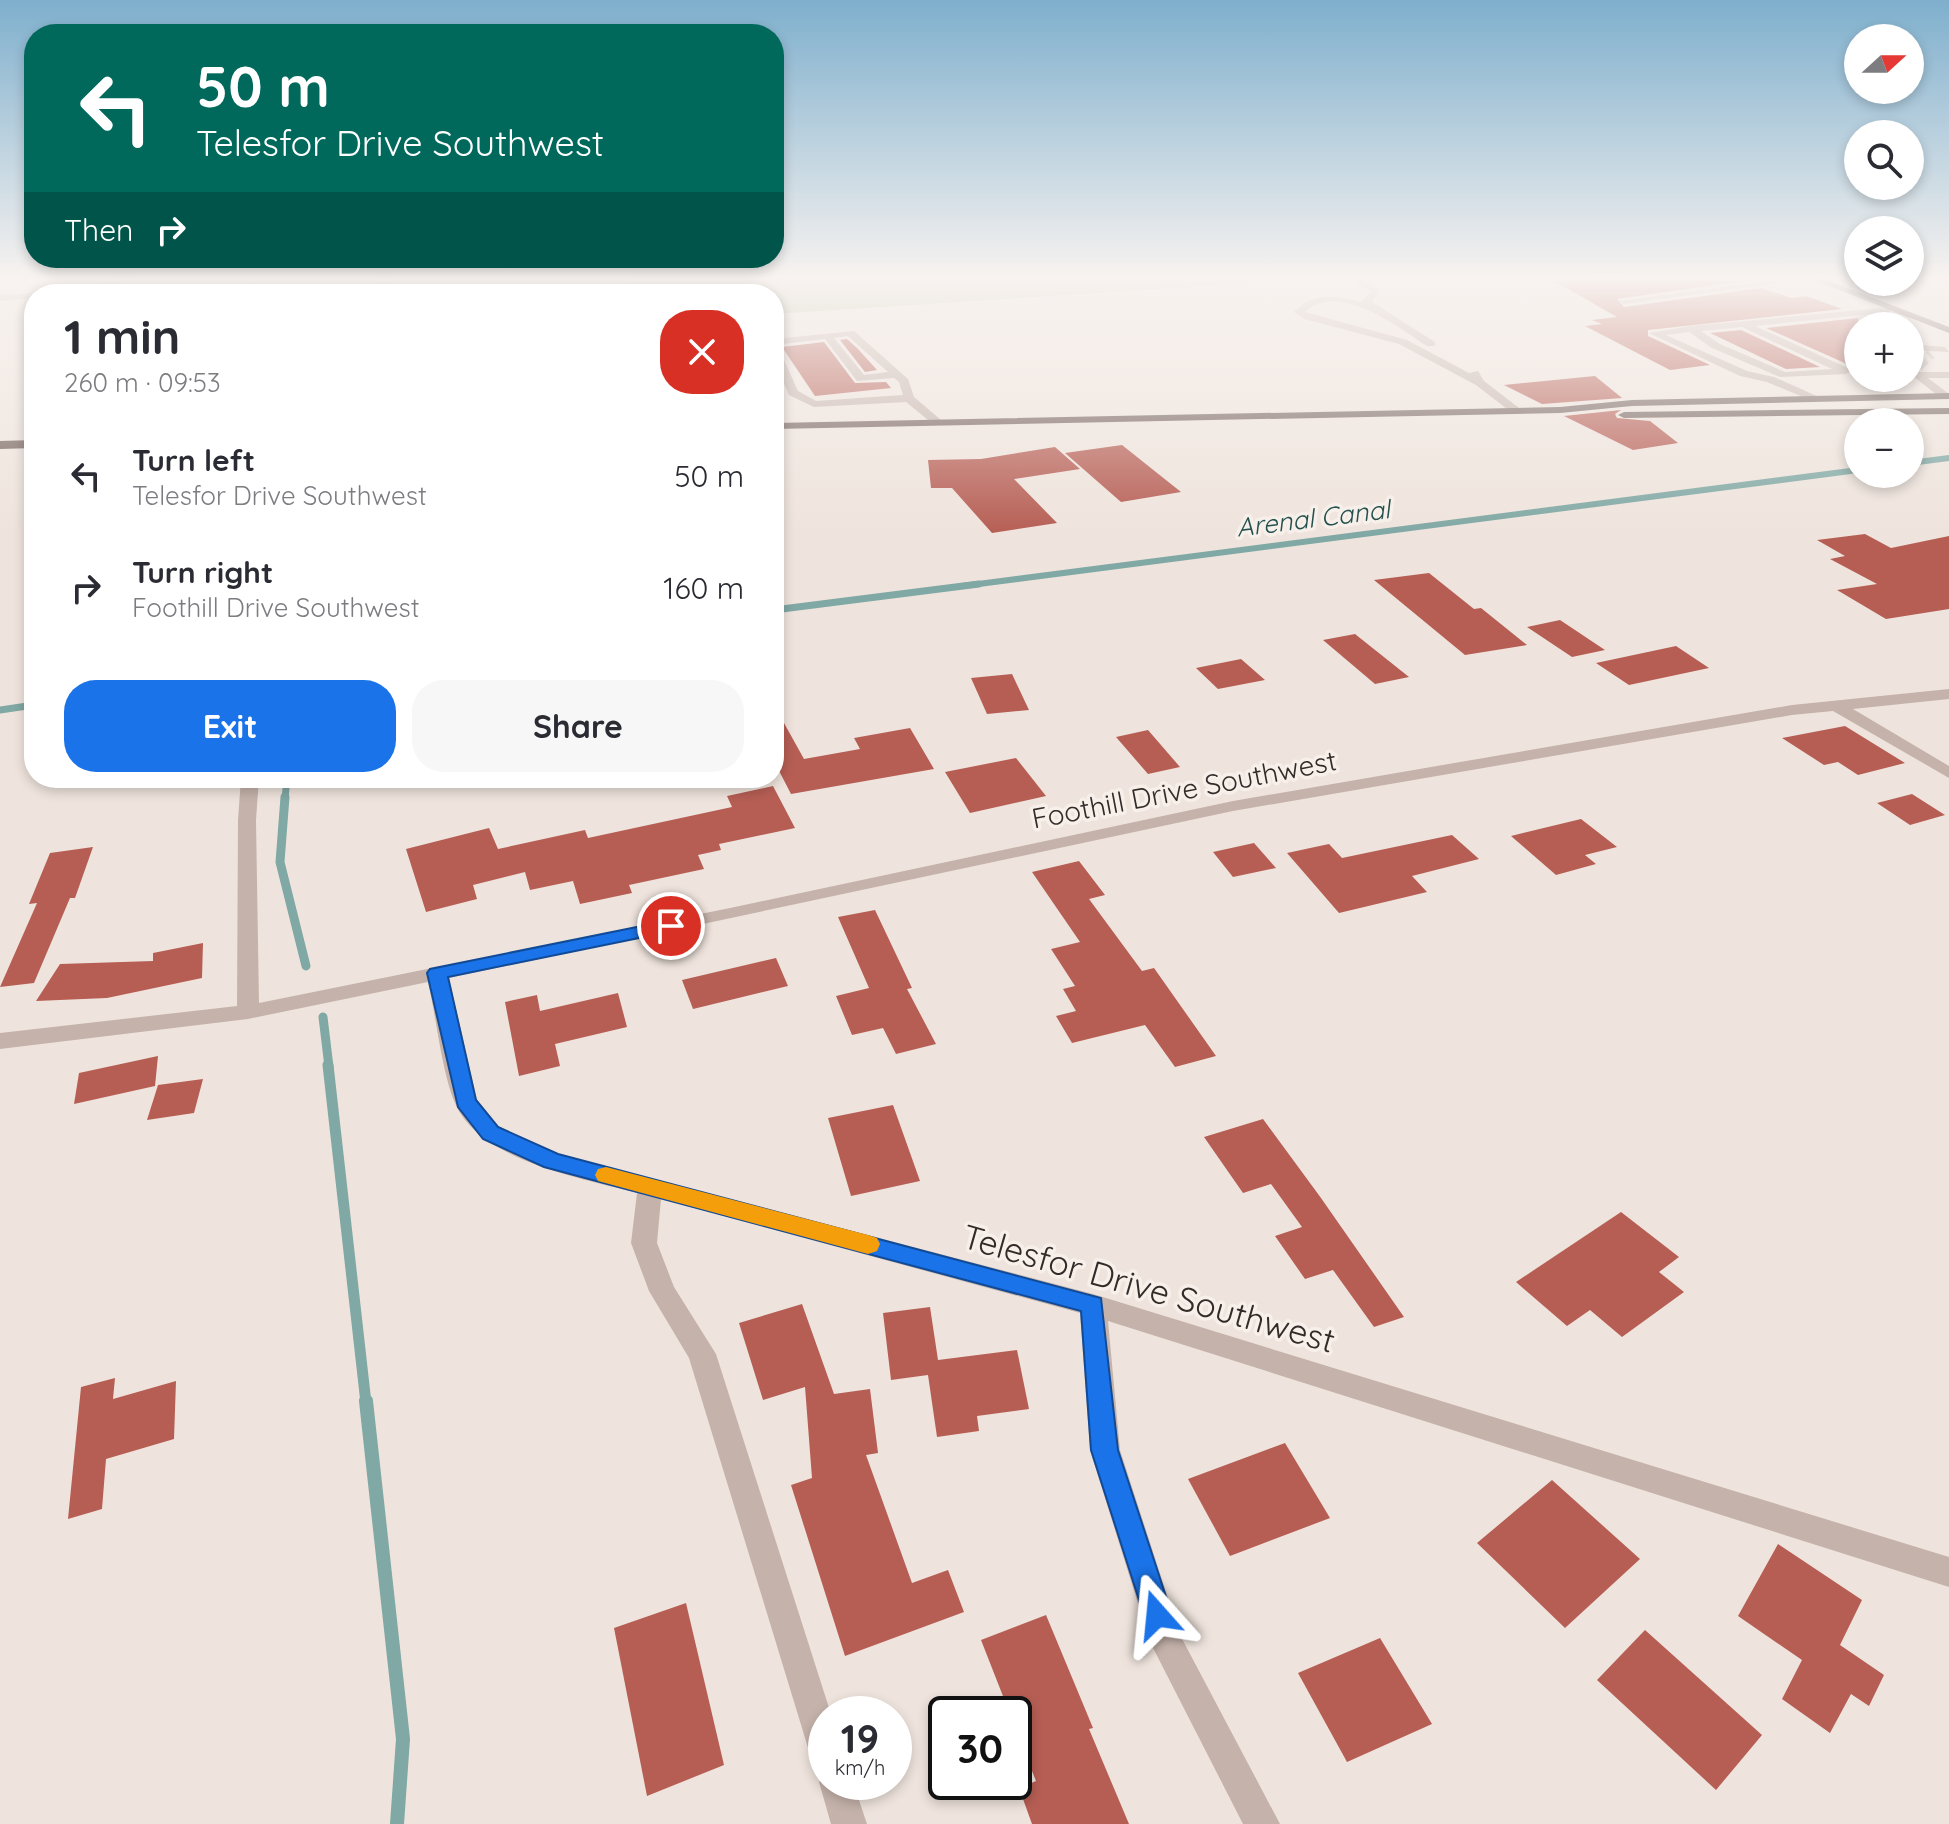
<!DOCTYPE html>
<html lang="en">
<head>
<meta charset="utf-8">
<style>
	body { margin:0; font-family:Quicksand,sans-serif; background:#f7f7f7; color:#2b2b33; height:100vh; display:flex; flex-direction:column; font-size:30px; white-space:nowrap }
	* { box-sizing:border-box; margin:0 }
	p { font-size:26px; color:#7c7c81 }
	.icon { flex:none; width:44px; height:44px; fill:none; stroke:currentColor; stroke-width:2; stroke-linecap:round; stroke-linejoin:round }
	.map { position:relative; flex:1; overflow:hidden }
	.side { position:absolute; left:24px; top:284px; width:760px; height:504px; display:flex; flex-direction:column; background:#fff; border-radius:32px; box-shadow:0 4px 12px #0003 }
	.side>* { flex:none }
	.guide { position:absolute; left:24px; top:24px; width:760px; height:244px; border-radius:32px; box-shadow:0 4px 12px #0003; background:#00695c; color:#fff; overflow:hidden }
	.needle { width:52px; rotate:69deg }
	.fabs { position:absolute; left:1844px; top:24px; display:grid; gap:16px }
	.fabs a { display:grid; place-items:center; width:80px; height:80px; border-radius:50%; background:#fff; box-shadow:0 4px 12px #0003; font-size:40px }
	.speed { position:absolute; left:808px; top:1696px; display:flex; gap:16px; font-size:40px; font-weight:700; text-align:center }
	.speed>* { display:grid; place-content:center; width:104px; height:104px; border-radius:50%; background:#fff; box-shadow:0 4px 12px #0003; line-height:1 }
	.speed small { font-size:20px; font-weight:400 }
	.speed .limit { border:4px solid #111; border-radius:12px; background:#fff; color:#111 }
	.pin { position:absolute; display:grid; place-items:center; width:68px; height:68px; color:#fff; margin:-34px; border:4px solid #fff; border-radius:50%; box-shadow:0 2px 8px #0007 }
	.me { position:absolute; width:88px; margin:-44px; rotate:342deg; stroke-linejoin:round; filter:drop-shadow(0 0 6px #0008) }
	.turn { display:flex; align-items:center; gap:28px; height:168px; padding:0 40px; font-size:36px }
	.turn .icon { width:104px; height:104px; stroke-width:2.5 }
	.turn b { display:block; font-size:56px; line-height:68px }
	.then { display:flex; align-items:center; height:76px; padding:0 40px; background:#0003; gap:16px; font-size:30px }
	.round { display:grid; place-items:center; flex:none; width:84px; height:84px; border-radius:32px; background:#f7f7f7 }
	.head { display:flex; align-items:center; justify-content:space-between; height:136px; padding:0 40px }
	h1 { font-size:48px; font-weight:800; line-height:60px }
	.primary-button { display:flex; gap:16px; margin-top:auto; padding:16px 40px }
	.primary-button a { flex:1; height:92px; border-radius:32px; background:#1a73e8; color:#fff; font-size:32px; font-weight:800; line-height:92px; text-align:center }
	.primary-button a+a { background:#f7f7f7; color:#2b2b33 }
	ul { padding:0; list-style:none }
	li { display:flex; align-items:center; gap:24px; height:112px; padding:0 40px }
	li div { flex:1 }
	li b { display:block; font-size:30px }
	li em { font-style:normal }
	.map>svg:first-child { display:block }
	.green { fill:#b6bc9f }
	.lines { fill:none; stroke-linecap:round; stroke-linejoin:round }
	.stream-far4 { stroke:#80a8a4; stroke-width:6 }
	.stream-far3 { stroke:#80a8a4; stroke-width:7 }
	.stream-far2 { stroke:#80a8a4; stroke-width:9 }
	.stream-far1 { stroke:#80a8a4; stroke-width:11 }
	.stream { stroke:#80a8a4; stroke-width:14 }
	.building { fill:#b65e54 }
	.minor-tunnel { stroke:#cabfb9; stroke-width:10; stroke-dasharray:10 5; stroke-linecap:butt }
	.minor { fill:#c5b3ab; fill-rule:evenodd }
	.major { fill:#74615c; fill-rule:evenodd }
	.route { fill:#1a73e8; stroke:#114b97; stroke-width:2 }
	.slow { fill:#f59e0b }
	.labels { text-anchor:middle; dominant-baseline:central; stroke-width:7; stroke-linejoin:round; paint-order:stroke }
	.far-water-label { font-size:26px; font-style:italic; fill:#24504d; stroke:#f7efe9 }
	.street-label { font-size:28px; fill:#342b29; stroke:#f7efe9 }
	.near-street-label { font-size:34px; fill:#342b29; stroke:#f7efe9 }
</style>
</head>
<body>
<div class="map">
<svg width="1949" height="1824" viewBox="0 0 1949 1824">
	<rect width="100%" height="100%" fill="#efe4dd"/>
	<polygon class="green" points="631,279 1315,279 774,314 774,294 633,294"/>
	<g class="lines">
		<g class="stream-far4">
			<polyline points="1910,463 1949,458"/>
			<polyline points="963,586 1858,470"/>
		</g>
		<g class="stream-far3">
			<polyline points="774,610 979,584"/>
			<polyline points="0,710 34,705"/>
			<polyline points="285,799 287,778"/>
		</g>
		<g class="stream-far2">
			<polyline points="285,797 280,862 306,966"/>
			<polyline points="323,1017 329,1067"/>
		</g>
		<polyline class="stream-far1" points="328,1065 366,1403"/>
		<polyline class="stream" points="366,1401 403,1739 397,1824"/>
	</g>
	<g class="building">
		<polygon points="1595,279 1745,281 1617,299 1624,307 1761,288 1792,298 1806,296 1842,309 1648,330 1648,336 1710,365 1670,370 1585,326 1602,324 1592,320 1617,317 1554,281"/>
		<polygon points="1858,318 1858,363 1847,364 1766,328"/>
		<polygon points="1741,330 1820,367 1786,369 1710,333"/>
		<polygon points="847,339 858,349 877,370 865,372 840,340"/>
		<polygon points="824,342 855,383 886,382 891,388 815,396 782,347"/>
		<polygon points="1595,376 1622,398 1542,404 1504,385"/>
		<polygon points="1621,410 1615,414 1617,418 1650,421 1678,443 1633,450 1564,416"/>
		<polygon points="1122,445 1181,492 1121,502 1065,453"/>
		<polygon points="1055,447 1080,469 1014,479 1057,523 992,533 952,488 931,488 928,460 981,459"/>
		<polygon points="1865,534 1891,548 1949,536 1949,609 1886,619 1837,590 1877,584 1830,559 1845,556 1817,540"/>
		<polygon points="1429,573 1474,609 1481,608 1527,645 1465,655 1374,580"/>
		<polygon points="1560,620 1605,650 1572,657 1527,627"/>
		<polygon points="1355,634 1409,677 1375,684 1323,640"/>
		<polygon points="1676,646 1709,668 1629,685 1596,663"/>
		<polygon points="1241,659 1265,680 1218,689 1196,668"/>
		<polygon points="1012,674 1029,710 987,714 971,678"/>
		<polygon points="774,705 804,759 860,749 854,738 910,728 934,769 791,794 774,761"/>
		<polygon points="1845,726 1905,763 1858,775 1838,762 1824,765 1782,738"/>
		<polygon points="1148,730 1180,767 1148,774 1116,737"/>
		<polygon points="1016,758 1046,796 970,813 945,772"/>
		<polygon points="773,786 795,828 719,844 721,850 698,855 704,869 629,885 632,893 580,904 573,881 530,890 525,872 473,885 477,899 426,912 406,849 489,828 498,849 585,830 588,838 732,807 727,796"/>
		<polygon points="1912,794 1945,815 1910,825 1877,803"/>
		<polygon points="1581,819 1617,847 1585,855 1596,864 1556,875 1511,836"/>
		<polygon points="1452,835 1479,859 1412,876 1427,892 1339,913 1287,853 1329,844 1342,858"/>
		<polygon points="1254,843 1276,868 1233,877 1213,852"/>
		<polygon points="93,847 75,898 70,898 34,983 0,987 37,903 29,904 50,853"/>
		<polygon points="1079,861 1105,895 1089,899 1142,971 1154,968 1216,1056 1175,1067 1145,1025 1072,1043 1056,1016 1076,1011 1063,989 1075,986 1051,949 1080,942 1032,872"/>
		<polygon points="875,910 912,988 907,989 936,1044 896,1054 883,1028 852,1035 836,996 869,988 838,917"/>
		<polygon points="203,943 202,978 107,998 36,1001 60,964 153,961 153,953"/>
		<polygon points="776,958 788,986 693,1009 682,980"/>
		<polygon points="618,993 627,1027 555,1044 560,1066 519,1076 505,1002 537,995 540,1011"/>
		<polygon points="158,1056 155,1086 74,1104 79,1073"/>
		<polygon points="203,1079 194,1113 147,1120 158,1085"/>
		<polygon points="893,1105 920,1181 851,1196 828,1118"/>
		<polygon points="1263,1119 1321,1198 1404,1317 1374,1327 1333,1270 1305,1279 1275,1236 1302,1227 1271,1184 1243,1193 1204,1137"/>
		<polygon points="1621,1212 1679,1257 1659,1272 1684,1292 1622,1337 1590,1310 1567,1326 1516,1282"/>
		<polygon points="802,1304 834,1394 870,1389 878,1453 866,1455 912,1583 948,1570 964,1612 845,1656 791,1485 812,1478 805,1387 763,1400 739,1323"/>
		<polygon points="930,1307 938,1360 1017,1350 1029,1409 977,1416 979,1431 937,1437 928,1375 891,1380 883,1313"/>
		<polygon points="115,1378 113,1399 176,1381 174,1439 106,1459 102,1509 68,1519 81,1387"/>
		<polygon points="1285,1443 1330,1518 1230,1556 1188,1479"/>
		<polygon points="1552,1480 1640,1559 1565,1628 1477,1543"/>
		<polygon points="1778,1544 1862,1600 1840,1645 1884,1675 1869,1706 1851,1694 1830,1733 1782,1699 1802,1660 1738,1616"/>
		<polygon points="686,1603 724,1765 647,1796 614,1628"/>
		<polygon points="1046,1615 1093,1728 1089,1729 1129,1824 1032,1824 1019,1788 1036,1781 1014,1726 1014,1714 1010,1714 981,1640"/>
		<polygon points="1645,1630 1762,1735 1716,1790 1597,1680"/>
		<polygon points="1380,1638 1432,1724 1347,1762 1298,1673"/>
	</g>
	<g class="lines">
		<polyline class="minor-tunnel" points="1918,366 1931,354"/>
		<g class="minor">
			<polygon points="118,279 133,279 96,292 42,294 95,286"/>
			<polygon points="381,279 391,279 386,294 376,294"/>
			<path d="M 1356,279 L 1362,279 L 1380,290 L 1372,302 L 1435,342 L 1435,346 L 1427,346 C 1399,328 1338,280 1305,312 L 1407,340 L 1469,373 L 1478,371 L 1484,381 L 1519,408 L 1519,412 L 1511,412 L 1476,385 L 1399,344 L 1304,319 L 1294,312 C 1312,292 1338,296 1361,302 L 1371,292 L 1356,283 Z"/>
			<polygon points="1781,279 1809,279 1624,304 1619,301"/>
			<polygon points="37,293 34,298 0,301 0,295"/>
			<path d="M 1893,307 L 1890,312 L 1755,326 L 1850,369 L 1851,371 L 1846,374 L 1780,377 L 1712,348 L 1689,332 L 1666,335 L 1747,371 L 1774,377 L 1819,397 L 1819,401 L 1815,402 L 1767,382 L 1740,376 L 1649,333 L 1691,326 ZM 1742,327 L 1832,369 L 1785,372 L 1720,344 L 1701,331 Z"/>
			<path d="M 854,331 L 908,379 L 914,397 L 941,420 L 941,424 L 933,424 L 906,402 L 814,407 L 789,395 L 774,361 L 774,346 L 779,349 L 798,391 L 816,401 L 903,395 L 899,382 L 894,378 L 857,381 L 825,339 L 774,345 L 774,339 ZM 848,336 L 888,372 L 864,375 L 834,338 Z"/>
			<polygon points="1910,344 1945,347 1949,352 1910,350"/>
			<polygon points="1913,372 1949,372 1949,378 1928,378 1949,394 1949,398 1941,398 1913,376"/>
			<path d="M 1949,689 L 1949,699 L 1853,709 L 1949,766 L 1949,778 L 1833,711 L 1792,715 L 1233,811 L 449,978 L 477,1100 L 499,1127 L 558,1154 L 1093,1294 L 1949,1557 L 1949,1587 L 1108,1321 L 1120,1450 L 1180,1635 L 1280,1824 L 1243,1824 L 1150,1642 L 1090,1450 L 1080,1313 L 661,1199 L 657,1243 L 674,1287 L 716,1354 L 831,1714 L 826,1714 L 826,1768 L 814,1763 L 809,1751 L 689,1358 L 649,1291 L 631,1243 L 637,1193 C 582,1178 479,1161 455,1103 C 442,1073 436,1016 428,982 L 248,1019 L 0,1049 L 0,1033 L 237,1006 L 238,820 L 241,778 L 259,778 L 256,820 L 259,1003 L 730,908 L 1233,801 L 1792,705 Z"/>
			<polygon points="826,1769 826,1782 853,1782 867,1824 831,1824 819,1782"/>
		</g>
		<g class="major">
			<polygon points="1811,279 1824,279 1949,327 1949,333"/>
			<polygon points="1949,393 1949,399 1632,406 1560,413 774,429 774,423 1560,407 1632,400"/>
			<polygon points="1949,408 1949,414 1624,418 1618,415 1624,412"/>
			<polygon points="34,440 34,448 0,449 0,441"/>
		</g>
	</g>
	<linearGradient id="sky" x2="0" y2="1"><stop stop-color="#7eafcd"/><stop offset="0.52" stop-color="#f8f3f0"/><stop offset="1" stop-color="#f8f3f0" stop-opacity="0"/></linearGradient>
	<rect width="1949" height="534" fill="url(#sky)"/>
	<polygon class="route" points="671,920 681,926 678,930 448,977 476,1100 498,1127 558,1154 1101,1298 1118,1450 1172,1615 1168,1625 1157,1629 1147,1625 1091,1450 1081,1311 544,1167 483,1139 458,1107 427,973 430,969"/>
	<polygon class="slow" points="606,1167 868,1235 877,1238 880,1244 877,1251 868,1254 598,1181 595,1175 598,1169"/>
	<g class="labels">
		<g class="far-water-label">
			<text transform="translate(1313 518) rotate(-7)">Arenal Canal</text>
		</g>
		<g class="street-label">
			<text transform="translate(1184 789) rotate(-11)">Foothill Drive Southwest</text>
		</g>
		<g class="near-street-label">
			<text transform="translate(1149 1288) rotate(16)">Telesfor Drive Southwest</text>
		</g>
	</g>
</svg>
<div class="fabs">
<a><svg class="needle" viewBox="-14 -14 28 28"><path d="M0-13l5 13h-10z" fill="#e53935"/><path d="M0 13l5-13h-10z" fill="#7c7c81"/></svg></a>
<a><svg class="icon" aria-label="search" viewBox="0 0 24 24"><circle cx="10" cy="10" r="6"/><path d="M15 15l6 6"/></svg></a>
<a><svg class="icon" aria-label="layers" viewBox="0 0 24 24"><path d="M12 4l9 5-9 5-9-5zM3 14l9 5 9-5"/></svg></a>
<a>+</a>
<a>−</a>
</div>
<div class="speed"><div>19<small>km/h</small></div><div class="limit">30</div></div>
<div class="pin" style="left:671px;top:926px;background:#d93025"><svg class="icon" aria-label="arrive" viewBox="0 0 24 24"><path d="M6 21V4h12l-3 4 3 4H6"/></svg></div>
<svg class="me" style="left:1157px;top:1615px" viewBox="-20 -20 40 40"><path d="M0-17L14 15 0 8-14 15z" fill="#1a73e8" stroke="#fff" stroke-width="4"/></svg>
<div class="guide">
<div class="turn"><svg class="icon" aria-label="left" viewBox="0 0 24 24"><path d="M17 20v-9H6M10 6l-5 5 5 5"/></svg><div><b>50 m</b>Telesfor Drive Southwest</div></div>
<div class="then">Then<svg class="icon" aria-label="right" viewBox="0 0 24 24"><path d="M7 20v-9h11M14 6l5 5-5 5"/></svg></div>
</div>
<section class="side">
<div class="head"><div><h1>1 min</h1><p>260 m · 09:53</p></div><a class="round" style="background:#d93025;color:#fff"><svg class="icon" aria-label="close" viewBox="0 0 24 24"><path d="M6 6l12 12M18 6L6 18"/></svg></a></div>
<ul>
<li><svg class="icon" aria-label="left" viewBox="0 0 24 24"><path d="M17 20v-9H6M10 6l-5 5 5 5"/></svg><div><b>Turn left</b><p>Telesfor Drive Southwest</p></div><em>50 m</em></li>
<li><svg class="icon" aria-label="right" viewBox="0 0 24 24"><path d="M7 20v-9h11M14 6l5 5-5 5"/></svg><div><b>Turn right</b><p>Foothill Drive Southwest</p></div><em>160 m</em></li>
</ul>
<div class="primary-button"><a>Exit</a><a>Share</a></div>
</section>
</div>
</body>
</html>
